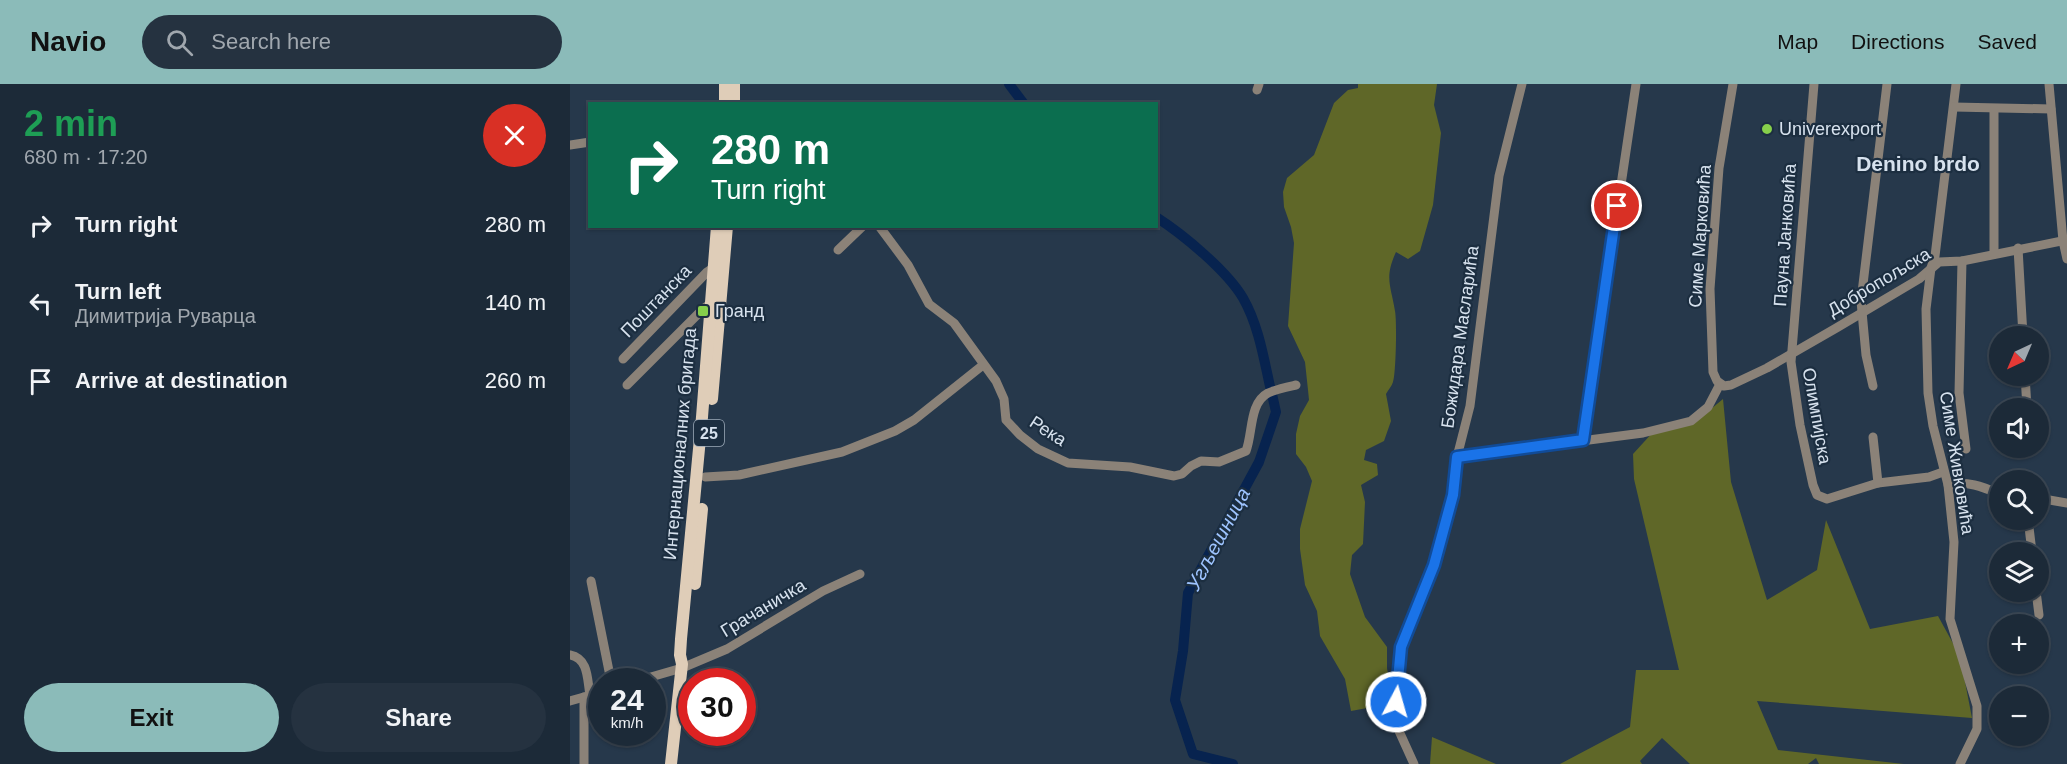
<!DOCTYPE html>
<html lang="en">
<head>
<meta charset="utf-8">
<style>
	body { margin:0; font-family:Helvetica,sans-serif; background:#253240; color:#f1f3f6; height:100vh; display:flex; flex-direction:column; font-size:22px; white-space:nowrap }
	* { box-sizing:border-box; margin:0 }
	p { font-size:20px; color:#a0a7ae }
	.icon { flex:none; width:33px; height:33px; fill:none; stroke:currentColor; stroke-width:2; stroke-linecap:round; stroke-linejoin:round }
	.map { position:relative; flex:1; overflow:hidden }
	.side { display:flex; flex-direction:column; background:#1c2a38; width:570px }
	.side>* { flex:none }
	.top-card { position:absolute; left:18px; top:18px; width:570px; height:126px; border-radius:0px; box-shadow:0 2px 4px #0004,0 0 0 2px #3a4653; background:#0b6e4f; color:#fff; overflow:hidden }
	.needle { width:39px; rotate:224deg }
	.fabs { position:absolute; left:1419px; top:242px; display:grid; gap:12px }
	.fabs a { display:grid; place-items:center; width:60px; height:60px; border-radius:50%; background:#1c2a38; box-shadow:0 2px 4px #0004,0 0 0 2px #3a4653; font-size:30px }
	.speed { position:absolute; left:18px; top:584px; display:flex; gap:12px; font-size:30px; font-weight:700; text-align:center }
	.speed>* { display:grid; place-content:center; width:78px; height:78px; border-radius:50%; background:#1c2a38; box-shadow:0 2px 4px #0004,0 0 0 2px #3a4653; line-height:1 }
	.speed small { font-size:15px; font-weight:400 }
	.speed .limit { border:9px solid #d22; background:#fff; color:#111 }
	.pin { position:absolute; display:grid; place-items:center; width:51px; height:51px; color:#fff; margin:-26px; border:3px solid #fff; border-radius:50%; box-shadow:0 2px 6px #0007 }
	.me { position:absolute; width:66px; margin:-33px; rotate:6deg; stroke-linejoin:round; filter:drop-shadow(0 0 4px #0008) }
	.turn { display:flex; align-items:center; gap:21px; height:126px; padding:0 24px; font-size:27px }
	.turn .icon { width:78px; height:78px; stroke-width:2.5 }
	.turn b { display:block; font-size:42px; line-height:51px }
	.round { display:grid; place-items:center; flex:none; width:63px; height:63px; border-radius:32px; background:#253240 }
	.overview { display:flex; align-items:center; justify-content:space-between; height:102px; padding:0 24px }
	h1 { font-size:36px; font-weight:800; line-height:45px; color:#1e9e55 }
	.action { display:flex; gap:12px; margin-top:auto; padding:12px 24px }
	.action a { flex:1; height:69px; border-radius:36px; background:#8bbbb9; color:#111; font-size:24px; font-weight:800; line-height:69px; text-align:center }
	.action a+a { background:#253240; color:#f1f3f6 }
	ul { padding:0; list-style:none }
	li { display:flex; align-items:center; gap:18px; height:78px; padding:0 24px }
	li div { flex:1 }
	li b { display:block; font-size:22px }
	li em { font-style:normal }
	header { display:flex; align-items:center; gap:36px; box-sizing:border-box; height:84px; padding:0 30px; background:#8bbbb9; color:#111 }
	header strong { font-size:28px }
	nav { display:flex; gap:33px; margin-inline-start:auto; font-size:21px }
	.search { width:420px; height:54px; background:#253240; display:flex; align-items:center; gap:15px; box-sizing:border-box; padding:0 21px; border-radius:33px; color:#a0a7ae; font-size:22px }
	main { display:flex; flex:1; min-height:0 }
	.map>svg:first-child { display:block }
	.forest { fill:#5f6728 }
	.lines { fill:none; stroke-linecap:round; stroke-linejoin:round }
	.river { stroke:#07234f; stroke-width:10 }
	.minor { stroke:#8b8278; stroke-width:9 }
	.major { stroke:#dfcdb8; stroke-width:12 }
	.route-casing { stroke:#114b97; stroke-width:15 }
	.route { stroke:#1a73e8; stroke-width:10 }
	.poi-dot { fill:#86cf4b; stroke:#1c2e40; stroke-width:2 }
	.labels { text-anchor:middle; dominant-baseline:central; stroke-width:4.5; stroke-linejoin:round; paint-order:stroke }
	.shield { fill:#1c2e40; stroke:#9facba; stroke-width:1.5 }
	.shield-label { font-size:16px; font-weight:bold; fill:#d7e2ee }
	.poi-label { font-size:18px; fill:#d7e2ee; stroke:#1c2e40; text-anchor:start }
	.street-label { font-size:18px; fill:#d7e2ee; stroke:#1c2e40 }
	.water-label { font-size:20px; font-style:italic; fill:#9ec4ff; stroke:#1c2e40 }
	.quarter-label { font-size:21px; font-weight:bold; fill:#d7e2ee; stroke:#1c2e40 }
</style>
</head>
<body>
<header>
<strong>Navio</strong>
<div class="search"><svg class="icon" aria-label="search" viewBox="0 0 24 24"><circle cx="10" cy="10" r="6"/><path d="M15 15l6 6"/></svg>Search here</div>
<nav><a>Map</a><a>Directions</a><a>Saved</a></nav>
</header>
<main>
<section class="side">
<div class="overview"><div><h1>2 min</h1><p>680 m · 17:20</p></div><a class="round" style="background:#d93025;color:#fff"><svg class="icon" aria-label="close" viewBox="0 0 24 24"><path d="M6 6l12 12M18 6L6 18"/></svg></a></div>
<ul>
<li><svg class="icon" aria-label="right" viewBox="0 0 24 24"><path d="M7 20v-9h11M14 6l5 5-5 5"/></svg><div><b>Turn right</b></div><em>280 m</em></li>
<li><svg class="icon" aria-label="left" viewBox="0 0 24 24"><path d="M17 20v-9H6M10 6l-5 5 5 5"/></svg><div><b>Turn left</b><p>Димитрија Руварца</p></div><em>140 m</em></li>
<li><svg class="icon" aria-label="arrive" viewBox="0 0 24 24"><path d="M6 21V4h12l-3 4 3 4H6"/></svg><div><b>Arrive at destination</b></div><em>260 m</em></li>
</ul>
<div class="action"><a>Exit</a><a>Share</a></div>
</section>
<div class="map">
<svg width="1497" height="680" viewBox="0 0 1497 680">
	<rect width="100%" height="100%" fill="#26384b"/>
	<g class="forest">
		<path d="M 788,0 L 867,0 L 864,21 L 871,49 L 863,121 L 850,167 L 838,175 L 826,168 C 814,194 821,202 825,227 C 827,236 826,290 823,298 C 822,302 818,306 816,310 L 821,337 L 814,357 L 796,366 L 794,376 L 807,380 L 808,391 L 791,401 L 795,418 L 793,460 L 782,471 L 780,490 L 795,533 L 817,563 L 817,584 L 820,602 L 819,620 L 781,627 L 775,595 L 750,552 L 747,527 L 735,501 L 730,465 L 730,445 L 742,397 L 736,383 L 726,370 L 726,350 L 730,332 L 739,316 L 738,306 L 735,278 L 718,242 L 724,159 L 721,143 L 714,123 L 713,108 L 717,94 L 744,71 L 764,19 L 778,6 L 788,4 Z"/>
		<polygon points="1153,315 1161,398 1197,516 1247,486 1256,436 1300,545 1368,532 1390,572 1402,634 1187,617 1208,666 1334,680 1249,680 1246,674 1238,680 1120,680 1092,654 1070,677 1072,680 990,680 1060,643 1066,586 1109,586 1064,395 1063,370 1084,347 1124,339"/>
		<polygon points="862,653 926,680 860,680"/>
	</g>
	<g class="lines">
		<g class="river">
			<polyline points="439,0 454,20"/>
			<path d="M 586,133 C 614,151 657,187 673,214 C 689,242 694,276 701,307"/>
			<polyline points="663,680 623,670 605,616 613,567 618,509 689,378 706,328 702,310"/>
		</g>
		<g class="minor">
			<polyline points="1163,0 1149,84 1140,205 1143,288 1147,297 1154,302 1161,301 1197,284 1268,243 1349,195 1369,178 1392,177 1497,156"/>
			<polyline points="1244,0 1221,278 1230,341 1243,401 1247,411 1257,415 1308,399 1359,393 1373,388"/>
			<polyline points="1386,0 1365,172 1361,184 1356,225 1358,309 1363,342 1378,401 1384,458 1380,535 1407,622 1407,645 1390,680"/>
			<polyline points="1479,0 1493,157 1497,175"/>
			<polyline points="687,6 689,0"/>
			<polyline points="1384,23 1481,25"/>
			<polyline points="1424,25 1424,170"/>
			<polyline points="0,61 20,58"/>
			<path d="M 309,142 L 338,181 L 359,220 L 384,239 L 426,297 L 434,315 L 436,336 L 450,351 L 468,365 L 498,379 L 560,383 L 604,392 L 612,390 L 621,382 L 631,377 L 649,378 L 676,367 C 683,349 679,319 698,309 C 707,305 717,303 726,301"/>
			<polyline points="1448,164 1453,252"/>
			<polyline points="268,166 293,142"/>
			<polyline points="1392,177 1389,309 1396,365"/>
			<polyline points="53,275 137,188 143,184"/>
			<polyline points="1455,291 1457,324"/>
			<polyline points="57,301 133,225 140,220"/>
			<polyline points="1303,302 1296,271 1291,217 1317,0"/>
			<polyline points="1303,353 1308,399"/>
			<polyline points="1013,356 1066,0"/>
			<polyline points="887,373 1073,349 1121,337 1138,323 1150,300"/>
			<polyline points="135,393 169,391 272,368 325,347 344,336 413,281"/>
			<path d="M 1378,401 C 1396,396 1413,403 1430,410"/>
			<polyline points="1468,414 1497,419"/>
			<polyline points="1458,435 1462,468"/>
			<polyline points="21,497 41,597"/>
			<polyline points="1466,507 1469,531"/>
			<path d="M 0,571 C 19,575 17,595 20,611"/>
			<polyline points="67,597 112,584 157,565 253,507 290,490"/>
			<polyline points="14,613 14,680"/>
			<polyline points="0,617 32,608"/>
			<polyline points="844,680 824,636 831,563 864,481 883,411 887,373 900,322 929,92 952,0"/>
		</g>
		<g class="major">
			<polyline points="155,20 155,0"/>
			<polyline points="164,20 164,0"/>
			<polyline points="142,315 157,142"/>
			<polyline points="125,500 132,425"/>
			<polyline points="101,680 112,580 110,571 111,555 132,333 147,142"/>
		</g>
	</g>
	<g class="lines">
		<g class="route-casing">
			<polyline id="route" points="826,618 831,563 864,481 883,411 887,373 1013,356 1047,122"/>
		</g>
		<use href="#route" class="route"/>
	</g>
	<g class="poi-dot">
		<circle cx="1197" cy="45" r="6"/>
		<rect x="127" y="221" width="12" height="12" rx="3"/>
	</g>
	<g class="labels">
		<rect class="shield" x="124" y="336" width="30" height="26" rx="4.5"/>
		<g class="shield-label">
			<text x="139" y="349">25</text>
		</g>
		<g class="poi-label">
			<text x="1209" y="45">Univerexport</text>
			<text x="145" y="227">Гранд</text>
		</g>
		<g class="street-label">
			<text transform="translate(1215 151) rotate(-86)">Пауна Јанковића</text>
			<text transform="translate(1130 152) rotate(-86)">Симе Марковића</text>
			<text transform="translate(1309 198) rotate(-31)">Добропољска</text>
			<text transform="translate(86 217) rotate(-46)">Поштанска</text>
			<text transform="translate(890 253) rotate(-82)">Божидара Масларића</text>
			<text transform="translate(1247 332) rotate(80)">Олимпијска</text>
			<text transform="translate(478 347) rotate(33)">Река</text>
			<text transform="translate(110 360) rotate(-85)">Интернационалних бригада</text>
			<text transform="translate(1387 379) rotate(81)">Симе Живковића</text>
			<text transform="translate(193 524) rotate(-31)">Грачаничка</text>
		</g>
		<g class="water-label">
			<text transform="translate(648 455) rotate(-62)">Угљешница</text>
		</g>
		<g class="quarter-label">
			<text x="1348" y="79">Denino brdo</text>
		</g>
	</g>
</svg>
<div class="fabs">
<a><svg class="needle" viewBox="-14 -14 28 28"><path d="M0-13l5 13h-10z" fill="#e53935"/><path d="M0 13l5-13h-10z" fill="#a0a7ae"/></svg></a>
<a><svg class="icon" aria-label="sound" viewBox="0 0 24 24"><path d="M4 9h4l5-4v14l-5-4H4zM17 9q2 3 0 6"/></svg></a>
<a><svg class="icon" aria-label="search" viewBox="0 0 24 24"><circle cx="10" cy="10" r="6"/><path d="M15 15l6 6"/></svg></a>
<a><svg class="icon" aria-label="layers" viewBox="0 0 24 24"><path d="M12 4l9 5-9 5-9-5zM3 14l9 5 9-5"/></svg></a>
<a>+</a>
<a>−</a>
</div>
<div class="speed"><div>24<small>km/h</small></div><div class="limit">30</div></div>
<div class="pin" style="left:1047px;top:122px;background:#d93025"><svg class="icon" aria-label="arrive" viewBox="0 0 24 24"><path d="M6 21V4h12l-3 4 3 4H6"/></svg></div>
<svg class="me" style="left:826px;top:618px" viewBox="-20 -20 40 40"><circle r="17" fill="#1a73e8" stroke="#fff" stroke-width="3"/><path d="M0-11L8 9 0 5-8 9z" fill="#fff"/></svg>
<div class="top-card">
<div class="turn"><svg class="icon" aria-label="right" viewBox="0 0 24 24"><path d="M7 20v-9h11M14 6l5 5-5 5"/></svg><div><b>280 m</b>Turn right</div></div>
</div>
</div>
</main>
</body>
</html>
